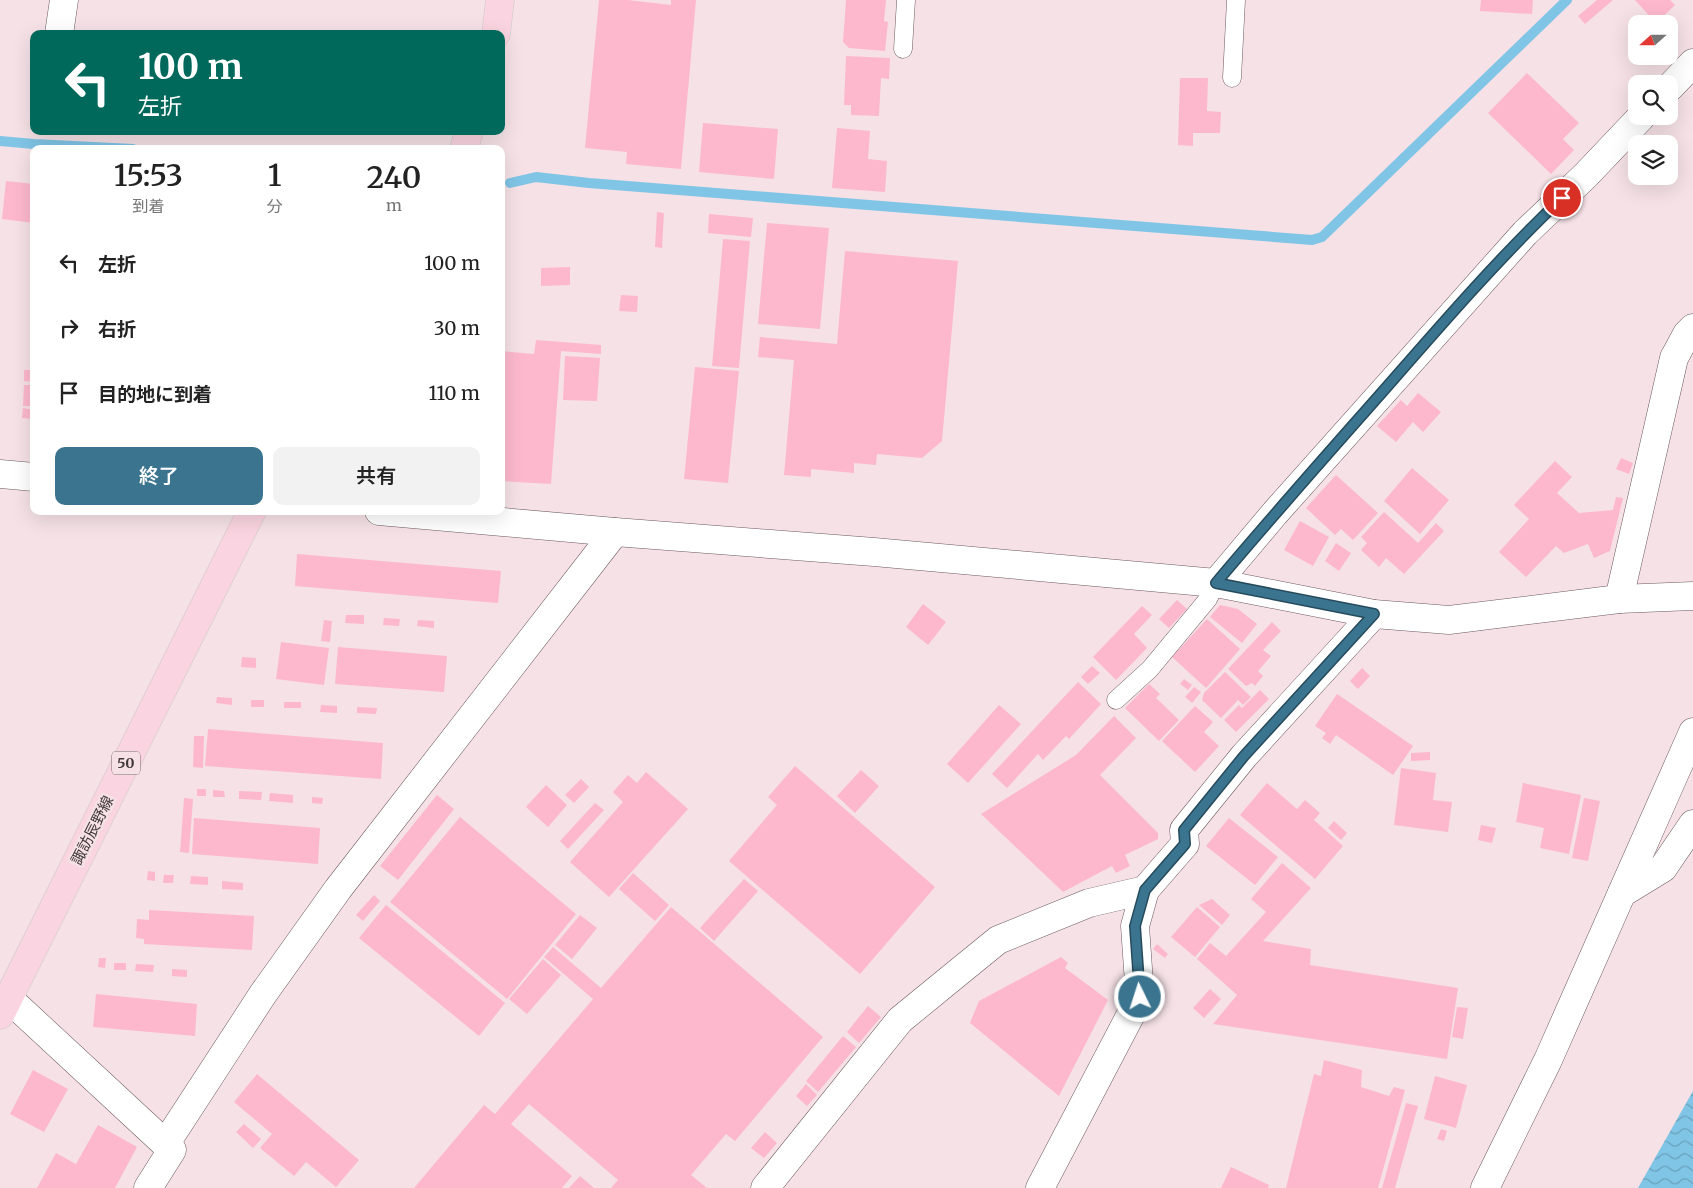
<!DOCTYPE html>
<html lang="ja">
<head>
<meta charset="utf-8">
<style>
	body { margin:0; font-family:Merriweather,"Noto Sans JP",serif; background:#f2f2f2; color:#222; height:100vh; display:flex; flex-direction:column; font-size:19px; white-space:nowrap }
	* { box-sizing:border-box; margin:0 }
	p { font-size:16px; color:#767676 }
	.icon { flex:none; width:28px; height:28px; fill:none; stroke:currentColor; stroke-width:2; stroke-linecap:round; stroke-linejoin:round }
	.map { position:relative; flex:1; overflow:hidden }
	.details { position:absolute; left:30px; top:145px; width:475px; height:370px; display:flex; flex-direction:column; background:#fff; border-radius:10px; box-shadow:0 5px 20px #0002 }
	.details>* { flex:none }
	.top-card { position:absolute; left:30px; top:30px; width:475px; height:105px; border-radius:10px; box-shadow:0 5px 20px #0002; background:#00695c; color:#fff; overflow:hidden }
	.needle { width:32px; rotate:249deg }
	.controls { position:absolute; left:1628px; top:15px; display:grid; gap:10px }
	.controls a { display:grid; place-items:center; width:50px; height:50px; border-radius:10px; background:#fff; box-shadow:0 5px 20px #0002; font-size:25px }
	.pin { position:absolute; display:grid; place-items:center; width:42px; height:42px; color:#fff; margin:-21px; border:2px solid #fff; border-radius:50%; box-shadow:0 1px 5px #0007 }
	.me { position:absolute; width:55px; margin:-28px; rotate:356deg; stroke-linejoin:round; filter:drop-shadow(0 0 4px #0008) }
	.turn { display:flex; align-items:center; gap:18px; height:105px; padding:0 25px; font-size:22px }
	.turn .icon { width:65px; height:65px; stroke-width:2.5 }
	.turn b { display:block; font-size:35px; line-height:42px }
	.eta { display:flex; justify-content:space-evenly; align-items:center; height:85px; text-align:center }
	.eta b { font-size:30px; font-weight:600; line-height:35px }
	.cta { display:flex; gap:10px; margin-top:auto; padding:10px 25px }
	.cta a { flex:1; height:58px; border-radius:10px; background:#3b748e; color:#fff; font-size:20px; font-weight:600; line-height:58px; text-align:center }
	.cta a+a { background:#f2f2f2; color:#222 }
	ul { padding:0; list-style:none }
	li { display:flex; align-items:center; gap:15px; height:65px; padding:0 25px }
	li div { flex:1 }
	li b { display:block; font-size:19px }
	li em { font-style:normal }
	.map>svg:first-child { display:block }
	.water { fill:url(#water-waves) }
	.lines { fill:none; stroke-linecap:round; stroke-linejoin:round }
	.stream { stroke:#80c5e6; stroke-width:10 }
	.building { fill:#fdb8cd }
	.service-casing { stroke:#6c5a5f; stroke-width:19 }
	.minor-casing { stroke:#6c5a5f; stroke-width:29 }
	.tertiary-casing { stroke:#6c5a5f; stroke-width:29 }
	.primary-casing { stroke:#cac8c8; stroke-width:29 }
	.service { stroke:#fff; stroke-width:18 }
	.minor { stroke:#fff; stroke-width:28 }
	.tertiary { stroke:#fff; stroke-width:28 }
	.primary { stroke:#fad4e0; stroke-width:28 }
	.route-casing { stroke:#264b5c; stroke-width:12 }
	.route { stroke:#3b748e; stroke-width:9 }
	.labels { text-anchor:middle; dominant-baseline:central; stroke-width:5; stroke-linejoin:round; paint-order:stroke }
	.shield { fill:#f5e1e6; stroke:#776b6e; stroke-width:1 }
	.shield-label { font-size:14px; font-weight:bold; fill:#41393b }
	.street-label { font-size:15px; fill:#41393b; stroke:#f5e1e6 }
</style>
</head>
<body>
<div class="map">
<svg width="1693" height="1188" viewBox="0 0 1693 1188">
	<defs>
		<pattern id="water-waves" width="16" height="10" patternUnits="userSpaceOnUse" patternTransform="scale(1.25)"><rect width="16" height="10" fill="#80c5e6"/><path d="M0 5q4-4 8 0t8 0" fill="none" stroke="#6aa1bc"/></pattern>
	</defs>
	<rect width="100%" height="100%" fill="#f5e1e6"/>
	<polygon class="water" points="1693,1091 1693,1188 1638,1188"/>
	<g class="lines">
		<g class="stream">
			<polyline points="0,141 34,144 133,149"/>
			<polyline points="510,183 536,177 589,183 1312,240 1322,237 1567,0"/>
		</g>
	</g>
	<g class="building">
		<polygon points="599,0 628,0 671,5 671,0 696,0 681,169 626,164 627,152 585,148"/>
		<polygon points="846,0 886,0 884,21 888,22 885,51 849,48 843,42"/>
		<polygon points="1481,0 1533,0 1532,14 1480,11"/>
		<polygon points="1597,0 1613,0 1585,24 1578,16"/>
		<polygon points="1635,0 1670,0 1675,5 1656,23"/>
		<polygon points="846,56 890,58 889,79 881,78 879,116 851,115 851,105 844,105"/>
		<polygon points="1527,73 1579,123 1563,139 1574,150 1551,174 1488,113"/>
		<polygon points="1180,78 1208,78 1207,111 1221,112 1220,133 1193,133 1193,146 1178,145"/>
		<polygon points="703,123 778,129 774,179 699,172"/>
		<polygon points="837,128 870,131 868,159 887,161 885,192 832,188"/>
		<polygon points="6,181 34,184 34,223 2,219"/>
		<polygon points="657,212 664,213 662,248 655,247"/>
		<polygon points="709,214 753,218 751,237 708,233"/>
		<polygon points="767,223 829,228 820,329 758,324"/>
		<polygon points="723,239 750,241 739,368 712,366"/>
		<polygon points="845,251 958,261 942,441 922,458 877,454 876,465 854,463 854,473 811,469 811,477 784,475 794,360 758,357 760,337 837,344"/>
		<polygon points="570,267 570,285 541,286 541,268"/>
		<polygon points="621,295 638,296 637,312 619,311"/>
		<polygon points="536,340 601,345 601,354 561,351 551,484 501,481 501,351 534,354"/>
		<polygon points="565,356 600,358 597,401 563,400"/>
		<polygon points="695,367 739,371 728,483 684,479"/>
		<polygon points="24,370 34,370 34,382 24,381"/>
		<polygon points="24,385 34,385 34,406 23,406"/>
		<polygon points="1418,393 1441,412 1423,432 1413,422 1396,442 1377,426 1401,400 1407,406"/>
		<polygon points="23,408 34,410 34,419 22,418"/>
		<polygon points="1621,458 1633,463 1629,474 1616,469"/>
		<polygon points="1555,461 1572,477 1557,493 1579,513 1613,510 1616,497 1623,498 1610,551 1594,558 1588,544 1564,553 1556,546 1526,577 1499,552 1529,519 1514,505"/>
		<polygon points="1412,468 1449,500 1420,534 1384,501"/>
		<polygon points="1336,475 1378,513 1353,540 1341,529 1335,535 1306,508"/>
		<polygon points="1384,512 1418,543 1436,523 1444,531 1404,574 1386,558 1379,567 1361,550 1367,543 1361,537"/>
		<polygon points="1300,521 1329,537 1313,566 1284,550"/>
		<polygon points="1336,543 1351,553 1339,571 1325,561"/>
		<polygon points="297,554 501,571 498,603 295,586"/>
		<polygon points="1177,600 1187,609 1169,628 1159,619"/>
		<polygon points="923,604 946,622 928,645 906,627"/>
		<polygon points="1220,605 1238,609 1257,624 1242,643 1210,617"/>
		<polygon points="1142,606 1152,615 1134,634 1147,648 1116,680 1093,657"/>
		<polygon points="346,615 364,615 364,624 345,623"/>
		<polygon points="384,618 400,619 399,626 383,625"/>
		<polygon points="1207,619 1240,649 1206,688 1172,657"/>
		<polygon points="324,620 332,621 330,642 321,641"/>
		<polygon points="418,620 434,621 434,628 417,626"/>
		<polygon points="1272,622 1281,631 1263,650 1271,656 1258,671 1263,676 1255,686 1252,683 1246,686 1228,669"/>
		<polygon points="281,642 329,648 324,685 276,679"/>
		<polygon points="338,647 447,656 444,692 335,684"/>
		<polygon points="242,657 256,658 256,668 241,667"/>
		<polygon points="1092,666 1100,673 1088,684 1081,677"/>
		<polygon points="1362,668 1370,676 1358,689 1350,681"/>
		<polygon points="1225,672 1251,697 1243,705 1238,700 1221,718 1202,700 1204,693"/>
		<polygon points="1184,679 1192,685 1188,690 1180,684"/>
		<polygon points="1078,682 1101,704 1069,739 1066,736 1043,760 1038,754 1007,788 992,774"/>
		<polygon points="1149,684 1160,694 1156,698 1179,720 1159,741 1125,708"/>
		<polygon points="1194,687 1201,692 1192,703 1185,697"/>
		<polygon points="1260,690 1269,699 1236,732 1224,720 1239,705 1242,708"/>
		<polygon points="1337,694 1413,746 1393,775 1336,735 1330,744 1322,738 1326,733 1315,726"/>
		<polygon points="217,697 232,698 232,705 216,703"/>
		<rect x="251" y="700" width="13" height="7"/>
		<rect x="284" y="702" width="17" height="6"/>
		<polygon points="321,705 337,706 337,713 320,712"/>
		<polygon points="999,705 1021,724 968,783 947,764"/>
		<polygon points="1195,706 1213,722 1204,732 1219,746 1195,772 1162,741"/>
		<polygon points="357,707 377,708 376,714 357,713"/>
		<polygon points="1114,716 1136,738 1100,775 1158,833 1158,839 1125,855 1130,866 1116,873 1112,866 1063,892 981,814 1076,755"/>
		<polygon points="208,729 383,743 381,779 205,766"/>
		<polygon points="194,736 204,736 203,768 193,767"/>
		<polygon points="1430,752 1430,760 1411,761 1411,753"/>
		<polygon points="795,766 935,887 860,974 729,861 777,805 768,797"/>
		<polygon points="1401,768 1436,773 1433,800 1452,802 1448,832 1394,825"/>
		<polygon points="861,770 879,786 855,813 837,796"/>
		<polygon points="646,772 688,809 609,897 570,862 623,802 613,792 628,775 637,783"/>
		<polygon points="581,779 589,787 574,803 565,795"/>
		<polygon points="1267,783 1297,809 1305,800 1320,813 1314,820 1343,846 1315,879 1240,815"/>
		<polygon points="1523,783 1581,795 1569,854 1540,848 1544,828 1516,822"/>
		<polygon points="546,785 567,805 548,827 526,807"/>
		<rect x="197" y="789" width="9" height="7"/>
		<polygon points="213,790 224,791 225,797 213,797"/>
		<polygon points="239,791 262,792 261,800 239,799"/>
		<polygon points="270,793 293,795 293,803 269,801"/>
		<polygon points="437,795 454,809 398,880 380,866"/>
		<polygon points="312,797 323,798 322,804 312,803"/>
		<polygon points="184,798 193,799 189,853 180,852"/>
		<polygon points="1584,798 1600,801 1588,861 1572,858"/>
		<polygon points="595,803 604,810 568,849 560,841"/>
		<polygon points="460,817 576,914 507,999 390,902"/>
		<polygon points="194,818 320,828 318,864 192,854"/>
		<polygon points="1229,818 1278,857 1255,885 1206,846"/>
		<polygon points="1334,821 1347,833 1341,840 1328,828"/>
		<polygon points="1481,825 1496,828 1492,843 1478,840"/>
		<polygon points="1282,863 1311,888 1263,941 1311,949 1310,965 1458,988 1447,1059 1213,1024 1237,995 1197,959 1210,943 1226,956 1266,912 1251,899"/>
		<polygon points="148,871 155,872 155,881 147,880"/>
		<polygon points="633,873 669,905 655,921 619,889"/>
		<polygon points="164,875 174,875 173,883 163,883"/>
		<polygon points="191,876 208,877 208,885 190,884"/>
		<polygon points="744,879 758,891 714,941 700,928"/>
		<polygon points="222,881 243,883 243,890 222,889"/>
		<polygon points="374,895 380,901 363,921 356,915"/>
		<polygon points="1212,899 1230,915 1222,925 1199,905"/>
		<polygon points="386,905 505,1003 479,1036 359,938"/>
		<polygon points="671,907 823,1037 735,1141 726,1134 691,1175 707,1188 611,1188 618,1180 529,1104 511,1124 572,1176 562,1188 414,1188 484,1105 495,1114 593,999 544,957 553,947 601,988"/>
		<polygon points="1197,907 1220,927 1195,957 1171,937"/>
		<polygon points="149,910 254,916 252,950 144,944 144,939 136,938 137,919 149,920"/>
		<polygon points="580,915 597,928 572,959 555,945"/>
		<polygon points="1157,944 1168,954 1165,958 1153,949"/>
		<polygon points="1061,957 1068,963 1065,968 1108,1000 1059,1096 970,1023 979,1001"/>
		<polygon points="99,958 106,958 105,968 98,967"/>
		<polygon points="543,959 561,975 527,1014 509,999"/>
		<rect x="114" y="963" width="12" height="7"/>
		<polygon points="136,964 154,965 153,972 135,971"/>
		<polygon points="172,969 187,970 187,977 172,976"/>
		<polygon points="1210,989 1221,999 1204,1018 1193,1008"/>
		<polygon points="96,994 197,1004 195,1036 93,1027"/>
		<polygon points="868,1006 881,1017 859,1043 847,1032"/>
		<polygon points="1457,1007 1468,1008 1463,1039 1452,1037"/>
		<polygon points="843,1036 856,1047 818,1092 806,1081"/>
		<polygon points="1324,1060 1362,1070 1361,1087 1389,1096 1394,1087 1405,1090 1378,1188 1286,1188 1314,1074 1321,1076"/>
		<polygon points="33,1070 68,1089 44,1132 10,1114"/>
		<polygon points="257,1074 359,1160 336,1187 306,1162 294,1176 260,1148 272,1134 234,1102"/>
		<polygon points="1435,1076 1467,1085 1456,1128 1424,1119"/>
		<polygon points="806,1084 817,1095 807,1106 796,1096"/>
		<polygon points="1406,1103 1418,1106 1395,1188 1382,1188"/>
		<polygon points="244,1124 261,1139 253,1148 236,1132"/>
		<polygon points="98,1125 137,1147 115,1188 37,1188 56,1153 76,1164"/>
		<polygon points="1441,1129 1447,1131 1444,1141 1437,1139"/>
		<polygon points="765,1132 777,1143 764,1158 751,1148"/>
		<polygon points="1231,1167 1269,1185 1268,1188 1221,1188"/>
		<polygon points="580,1176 594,1188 569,1188"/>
	</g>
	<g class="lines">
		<g class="service-casing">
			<g id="service">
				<polyline points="903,49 906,0"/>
				<polyline points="1232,78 1236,0"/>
				<polyline points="1116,700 1150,669 1208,599 1216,583"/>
			</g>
		</g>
		<g class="minor-casing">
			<g id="minor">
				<polyline points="59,34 64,0"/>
				<polyline points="1669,88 1693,63"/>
				<polyline points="1216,583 1275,513 1525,233 1586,175 1642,116"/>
				<polyline points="1619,599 1674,358 1687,334 1693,328"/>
				<polyline points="1622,893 1663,868 1693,824"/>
				<polyline points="8,998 172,1150 148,1188"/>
				<polyline points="166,1143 263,994 338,889 615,532"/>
				<polyline points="765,1188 900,1020 944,984 998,940 1089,903 1145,890 1185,844 1184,830 1244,756 1374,614"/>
				<polyline points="1040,1188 1140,997 1135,926 1145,890"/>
			</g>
		</g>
		<g class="tertiary-casing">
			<g id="tertiary">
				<polyline points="0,474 34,477"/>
				<polyline points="379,511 615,532 874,552 1216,583 1374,614 1449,620 1619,599 1693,596"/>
				<polyline points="1485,1188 1548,1060 1693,732"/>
			</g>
		</g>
		<g class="primary-casing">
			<g id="primary">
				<polyline points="496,34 500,0"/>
				<polyline points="464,149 469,131"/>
				<polyline points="0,1015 252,511"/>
			</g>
		</g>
		<use href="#service" class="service"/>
		<use href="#minor" class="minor"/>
		<use href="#tertiary" class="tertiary"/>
		<use href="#primary" class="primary"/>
	</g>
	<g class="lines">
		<g class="route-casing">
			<path id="route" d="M 1140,997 L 1135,926 L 1145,890 L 1185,844 L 1184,830 L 1244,756 L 1374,614 L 1216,583 C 1274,514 1333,448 1392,381 C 1447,318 1502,255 1562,198"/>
		</g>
		<use href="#route" class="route"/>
	</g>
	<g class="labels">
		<rect class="shield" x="112" y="751.5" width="28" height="23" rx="4"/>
		<g class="shield-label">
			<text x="126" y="763">50</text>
		</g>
		<g class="street-label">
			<text transform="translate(92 830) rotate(-63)">諏訪辰野線</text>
		</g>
	</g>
</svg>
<div class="controls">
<a><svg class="needle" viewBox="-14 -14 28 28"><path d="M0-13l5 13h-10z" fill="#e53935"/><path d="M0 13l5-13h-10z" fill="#767676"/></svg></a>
<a><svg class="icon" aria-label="search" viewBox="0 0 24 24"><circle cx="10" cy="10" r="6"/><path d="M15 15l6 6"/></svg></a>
<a><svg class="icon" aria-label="layers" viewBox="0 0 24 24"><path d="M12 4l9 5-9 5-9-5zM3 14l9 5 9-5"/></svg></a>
</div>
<div class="pin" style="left:1562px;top:198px;background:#d93025"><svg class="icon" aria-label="arrive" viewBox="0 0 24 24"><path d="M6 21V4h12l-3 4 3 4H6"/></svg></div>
<svg class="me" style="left:1140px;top:997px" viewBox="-20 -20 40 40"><circle r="17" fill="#3b748e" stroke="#fff" stroke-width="3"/><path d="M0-11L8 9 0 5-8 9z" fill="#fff"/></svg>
<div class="top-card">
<div class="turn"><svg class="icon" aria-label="left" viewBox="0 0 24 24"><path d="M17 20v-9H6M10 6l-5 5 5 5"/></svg><div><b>100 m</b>左折</div></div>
</div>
<section class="details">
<div class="eta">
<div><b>15:53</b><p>到着</p></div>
<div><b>1</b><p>分</p></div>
<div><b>240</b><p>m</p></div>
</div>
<ul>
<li><svg class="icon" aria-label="left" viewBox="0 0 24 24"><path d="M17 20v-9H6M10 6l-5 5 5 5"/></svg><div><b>左折</b></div><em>100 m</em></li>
<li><svg class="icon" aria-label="right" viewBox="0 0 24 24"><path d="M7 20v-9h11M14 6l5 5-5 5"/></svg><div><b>右折</b></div><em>30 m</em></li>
<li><svg class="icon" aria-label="arrive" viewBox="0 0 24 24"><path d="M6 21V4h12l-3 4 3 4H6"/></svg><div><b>目的地に到着</b></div><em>110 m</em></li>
</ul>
<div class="cta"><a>終了</a><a>共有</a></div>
</section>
</div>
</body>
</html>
